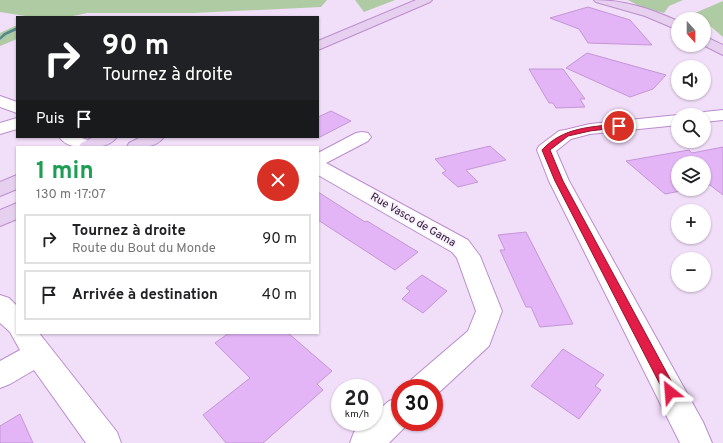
<!DOCTYPE html>
<html lang="fr">
<head>
<meta charset="utf-8">
<style>
	body { margin:0; font-family:Overpass,sans-serif; background:#f6f6f6; color:#202124; height:100vh; display:flex; flex-direction:column; font-size:15px; white-space:nowrap }
	* { box-sizing:border-box; margin:0 }
	p { font-size:13px; color:#757577 }
	.icon { flex:none; width:22px; height:22px; fill:none; stroke:currentColor; stroke-width:2; stroke-linecap:round; stroke-linejoin:round }
	.map { position:relative; flex:1; overflow:hidden }
	.details { position:absolute; left:16px; top:146px; width:303px; height:188px; display:flex; flex-direction:column; background:#fff; border-radius:0px; box-shadow:0 1px 3px #0004 }
	.details>* { flex:none }
	.top-card { position:absolute; left:16px; top:16px; width:303px; height:122px; border-radius:0px; box-shadow:0 1px 3px #0004; background:#202124; color:#fff; overflow:hidden }
	.needle { width:26px; rotate:159deg }
	.controls { position:absolute; left:671px; top:12px; display:grid; gap:8px }
	.controls a { display:grid; place-items:center; width:40px; height:40px; border-radius:50%; background:#fff; box-shadow:0 1px 3px #0004; font-size:20px }
	.speed { position:absolute; left:331px; top:379px; display:flex; gap:8px; font-size:20px; font-weight:700; text-align:center }
	.speed>* { display:grid; place-content:center; width:52px; height:52px; border-radius:50%; background:#fff; box-shadow:0 1px 3px #0004; line-height:1 }
	.speed small { font-size:10px; font-weight:400 }
	.speed .limit { border:6px solid #d22; background:#fff; color:#111 }
	.pin { position:absolute; display:grid; place-items:center; width:34px; height:34px; color:#fff; margin:-17px; border:2px solid #fff; border-radius:50%; box-shadow:0 1px 4px #0007 }
	.me { position:absolute; width:44px; margin:-22px; rotate:332deg; stroke-linejoin:round; filter:drop-shadow(0 0 3px #0008) }
	.turn { display:flex; align-items:center; gap:14px; height:84px; padding:0 20px; font-size:18px }
	.turn .icon { width:52px; height:52px; stroke-width:2.5 }
	.turn b { display:block; font-size:28px; line-height:34px }
	.then { display:flex; align-items:center; height:38px; padding:0 20px; background:#0003; gap:8px; font-size:15px }
	.round { display:grid; place-items:center; flex:none; width:42px; height:42px; border-radius:21px; background:#f6f6f6 }
	.headline { display:flex; align-items:center; justify-content:space-between; height:68px; padding:0 20px }
	h1 { font-size:24px; font-weight:700; line-height:30px; color:#1e9e55 }
	ul { padding:0; list-style:none }
	li { display:flex; align-items:center; gap:12px; height:50px; margin:0 8px 6px; padding:0 12px; border:2px solid #e0e0e0; border-radius:0px }
	li div { flex:1 }
	li b { display:block; font-size:15px }
	li em { font-style:normal }
	.map>svg:first-child { display:block }
	.green { fill:#afcba3 }
	.lines { fill:none; stroke-linecap:round; stroke-linejoin:round }
	.stream { fill:#548890; fill-rule:evenodd }
	.building { fill:#e3b4f6; stroke:#c496d6 }
	.street-casing { stroke:#ba8dcc; stroke-width:2 }
	.secondary-casing { stroke:#ba8dcc; stroke-width:2 }
	.street { fill:#fff; fill-rule:evenodd }
	.secondary { fill:#e7cff0; fill-rule:evenodd }
	.route { fill:#e11d48; stroke:#92132f }
	.labels { text-anchor:middle; dominant-baseline:central; stroke-width:3.5; stroke-linejoin:round; paint-order:stroke }
	.street-label { font-size:11px; fill:#26142d; stroke:#f9effd }
</style>
</head>
<body>
<div class="map">
<svg width="723" height="443" viewBox="0 0 723 443">
	<rect width="100%" height="100%" fill="#f1def9"/>
	<g class="green">
		<path d="M 0,0 L 327,0 L 321,7 L 194,13 L 87,13 C 59,21 29,17 0,12 Z"/>
		<polygon points="355,0 395,0 364,12"/>
		<polygon points="628,0 683,0 669,6 664,13 641,7"/>
		<polygon points="723,1 723,37 695,13"/>
		<polygon points="17,25 17,39 0,46 0,33"/>
	</g>
	<g class="lines">
		<polygon class="stream" points="17,27 17,30 6,35 0,40 0,37 4,33"/>
	</g>
	<g class="building">
		<polygon points="588,7 630,20 652,45 588,43 579,29 550,18"/>
		<polygon points="587,53 666,75 653,89 630,97 566,68"/>
		<polygon points="529,69 563,69 585,99 580,99 585,107 556,108 553,103 549,103"/>
		<polygon points="331,111 351,121 318,138 318,117"/>
		<polygon points="490,146 506,160 466,170 478,182 458,187 442,173 446,171 435,159"/>
		<polygon points="723,147 723,195 710,185 704,186 704,163 678,163 678,189 691,189 665,194 626,161 689,150 692,153"/>
		<polygon points="318,192 365,222 367,221 418,252 395,270 318,220"/>
		<polygon points="526,232 563,304 573,324 540,327 531,307 526,307 500,250 505,250 498,235"/>
		<polygon points="422,275 447,291 423,313 402,299 410,291 406,288"/>
		<polygon points="229,333 288,333 332,371 317,384 323,390 263,443 226,443 203,415 250,378 215,343"/>
		<polygon points="563,349 604,375 595,386 601,390 579,419 531,386"/>
		<polygon points="20,414 33,443 0,443 0,426"/>
	</g>
	<g class="lines">
		<g class="street-casing">
			<g id="street">
				<polygon points="0,96 17,102 17,113 0,107"/>
				<polygon points="723,110 723,120 704,122 704,115 697,115 704,112"/>
				<polygon points="678,115 678,125 590,134 571,139 556,151 569,181 703,422 712,443 680,443 549,181 537,150 539,146 559,131 565,130 590,124"/>
				<polygon points="17,118 17,129 0,134 0,123"/>
				<polygon points="362,132 368,133 371,137 368,141 326,163 468,240 480,256 502,311 489,346 434,397 434,388 408,388 412,379 468,331 476,311 457,258 452,252 318,175 318,153 356,133"/>
				<path d="M 59,137 C 72,137 88,135 96,147 C 83,147 68,149 59,137 Z"/>
				<polygon points="0,295 9,298 17,306 17,333 39,333 117,432 121,443 86,443 34,370 10,384 0,388 0,361 20,350 10,332 0,323"/>
				<polygon points="400,397 400,422 410,422 389,443 350,443 354,432 365,422 374,422 374,414 389,401"/>
			</g>
		</g>
		<g class="secondary-casing">
			<g id="secondary">
				<polygon points="416,0 432,0 430,2 318,50 318,41"/>
				<path d="M 594,0 C 625,0 651,9 678,21 L 678,30 L 645,16 L 596,2 Z"/>
				<polygon points="704,36 723,45 723,55 703,45"/>
				<path d="M 94,137 L 117,137 C 108,149 92,147 79,147 L 81,143 Z"/>
				<path d="M 141,137 L 164,137 C 155,149 140,147 127,147 L 129,143 Z"/>
				<polygon points="17,175 17,189 0,196 0,182"/>
				<polygon points="17,203 17,219 0,226 0,210"/>
			</g>
		</g>
		<use href="#street" class="street"/>
		<use href="#secondary" class="secondary"/>
	</g>
	<path class="route" d="M 619,124 L 623,126 L 622,127 L 590,131 L 568,136 L 550,150 L 563,181 L 675,388 L 677,392 L 675,396 L 670,397 L 666,396 L 555,181 L 542,150 C 563,127 591,127 619,124 Z"/>
	<g class="labels">
		<g class="street-label">
			<text transform="translate(413 220) rotate(30)">Rue Vasco de Gama</text>
		</g>
	</g>
</svg>
<div class="controls">
<a><svg class="needle" viewBox="-14 -14 28 28"><path d="M0-13l5 13h-10z" fill="#e53935"/><path d="M0 13l5-13h-10z" fill="#757577"/></svg></a>
<a><svg class="icon" aria-label="sound" viewBox="0 0 24 24"><path d="M4 9h4l5-4v14l-5-4H4zM17 9q2 3 0 6"/></svg></a>
<a><svg class="icon" aria-label="search" viewBox="0 0 24 24"><circle cx="10" cy="10" r="6"/><path d="M15 15l6 6"/></svg></a>
<a><svg class="icon" aria-label="layers" viewBox="0 0 24 24"><path d="M12 4l9 5-9 5-9-5zM3 14l9 5 9-5"/></svg></a>
<a>+</a>
<a>−</a>
</div>
<div class="speed"><div>20<small>km/h</small></div><div class="limit">30</div></div>
<div class="pin" style="left:619px;top:126px;background:#d93025"><svg class="icon" aria-label="arrive" viewBox="0 0 24 24"><path d="M6 21V4h12l-3 4 3 4H6"/></svg></div>
<svg class="me" style="left:670px;top:392px" viewBox="-20 -20 40 40"><path d="M0-17L14 15 0 8-14 15z" fill="#e11d48" stroke="#fff" stroke-width="4"/></svg>
<div class="top-card">
<div class="turn"><svg class="icon" aria-label="right" viewBox="0 0 24 24"><path d="M7 20v-9h11M14 6l5 5-5 5"/></svg><div><b>90 m</b>Tournez à droite</div></div>
<div class="then">Puis<svg class="icon" aria-label="arrive" viewBox="0 0 24 24"><path d="M6 21V4h12l-3 4 3 4H6"/></svg></div>
</div>
<section class="details">
<div class="headline"><div><h1>1 min</h1><p>130 m · 17:07</p></div><a class="round" style="background:#d93025;color:#fff"><svg class="icon" aria-label="close" viewBox="0 0 24 24"><path d="M6 6l12 12M18 6L6 18"/></svg></a></div>
<ul>
<li><svg class="icon" aria-label="right" viewBox="0 0 24 24"><path d="M7 20v-9h11M14 6l5 5-5 5"/></svg><div><b>Tournez à droite</b><p>Route du Bout du Monde</p></div><em>90 m</em></li>
<li><svg class="icon" aria-label="arrive" viewBox="0 0 24 24"><path d="M6 21V4h12l-3 4 3 4H6"/></svg><div><b>Arrivée à destination</b></div><em>40 m</em></li>
</ul>
</section>
</div>
</body>
</html>
